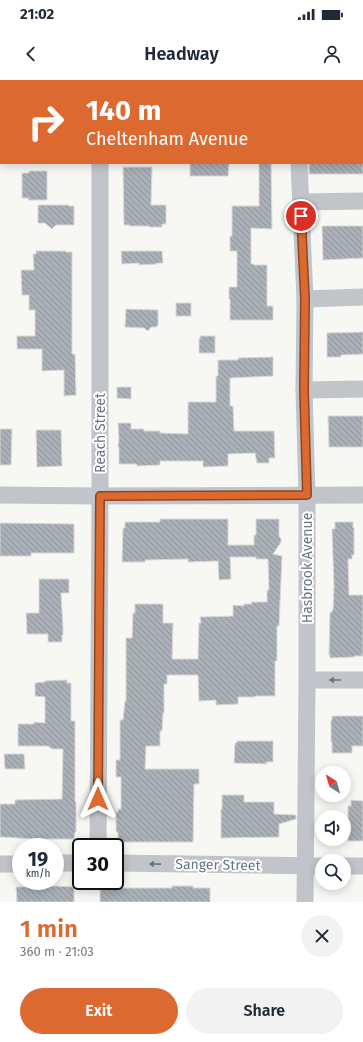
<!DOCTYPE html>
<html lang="en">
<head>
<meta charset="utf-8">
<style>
	body { margin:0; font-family:"Fira Sans",sans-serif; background:#f2f2f3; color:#1f2937; height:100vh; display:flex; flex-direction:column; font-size:15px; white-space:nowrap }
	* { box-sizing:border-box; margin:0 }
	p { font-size:13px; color:#747a83 }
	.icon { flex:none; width:22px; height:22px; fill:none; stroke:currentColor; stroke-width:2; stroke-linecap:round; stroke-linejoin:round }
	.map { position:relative; height:822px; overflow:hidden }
	.panel { display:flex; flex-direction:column; background:#fff; flex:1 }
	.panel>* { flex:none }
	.banner { position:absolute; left:0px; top:0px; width:363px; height:84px; box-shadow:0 2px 10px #0003; background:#dc6a30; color:#fff; overflow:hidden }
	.needle { width:26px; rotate:323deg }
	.fabs { position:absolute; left:315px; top:686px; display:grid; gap:8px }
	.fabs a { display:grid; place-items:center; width:36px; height:36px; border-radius:50%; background:#fff; box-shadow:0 2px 10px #0003; font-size:20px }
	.speed { position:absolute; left:12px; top:758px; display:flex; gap:8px; font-size:20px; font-weight:700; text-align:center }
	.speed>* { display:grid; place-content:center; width:52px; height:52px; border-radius:50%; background:#fff; box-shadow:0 2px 10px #0003; line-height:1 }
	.speed small { font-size:10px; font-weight:400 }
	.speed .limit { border:2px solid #111; border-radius:6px; background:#fff; color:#111 }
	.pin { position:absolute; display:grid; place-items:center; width:34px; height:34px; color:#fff; margin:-17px; border:2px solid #fff; border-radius:50%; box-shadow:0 1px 4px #0007 }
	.me { position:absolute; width:44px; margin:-22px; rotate:0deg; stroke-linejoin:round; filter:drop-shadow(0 0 3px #0008) }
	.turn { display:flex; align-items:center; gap:14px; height:84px; padding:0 20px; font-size:18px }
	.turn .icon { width:52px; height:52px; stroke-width:2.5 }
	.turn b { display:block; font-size:28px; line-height:34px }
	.round { display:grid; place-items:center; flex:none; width:42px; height:42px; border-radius:21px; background:#f2f2f3 }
	.summary { display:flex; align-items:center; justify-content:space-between; height:68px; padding:0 20px }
	h1 { font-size:24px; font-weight:600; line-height:30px; color:#dc6a30 }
	.cta { display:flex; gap:8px; margin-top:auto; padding:8px 20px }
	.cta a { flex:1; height:46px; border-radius:24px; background:#dc6a30; color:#fff; font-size:16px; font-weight:600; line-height:46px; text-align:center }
	.cta a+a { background:#f2f2f3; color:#1f2937 }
	.status { display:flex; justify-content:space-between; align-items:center; height:28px; padding:0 20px; background:#fff; direction:ltr }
	.status svg { height:11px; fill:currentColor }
	header { display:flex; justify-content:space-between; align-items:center; height:52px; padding:0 20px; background:#fff; font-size:18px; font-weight:600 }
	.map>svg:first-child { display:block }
	.building { fill:url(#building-back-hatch); stroke:#d8d9d7 }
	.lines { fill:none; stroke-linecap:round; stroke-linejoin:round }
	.minor { stroke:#c1c4c8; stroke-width:17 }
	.oneway { fill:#677484 }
	.route-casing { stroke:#8f451f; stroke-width:10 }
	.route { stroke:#dc6a30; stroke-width:7 }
	.labels { text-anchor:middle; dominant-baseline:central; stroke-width:4; stroke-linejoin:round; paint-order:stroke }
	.street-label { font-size:14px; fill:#677484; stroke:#fff }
</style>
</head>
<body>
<div class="status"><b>21:02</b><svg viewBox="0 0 49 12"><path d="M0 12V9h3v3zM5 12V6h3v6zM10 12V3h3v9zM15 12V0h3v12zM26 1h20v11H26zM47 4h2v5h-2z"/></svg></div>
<header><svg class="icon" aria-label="back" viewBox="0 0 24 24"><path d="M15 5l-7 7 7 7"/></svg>Headway<svg class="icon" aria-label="person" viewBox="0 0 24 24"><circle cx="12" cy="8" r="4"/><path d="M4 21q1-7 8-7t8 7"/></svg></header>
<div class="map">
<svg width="363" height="822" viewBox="0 0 363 822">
	<defs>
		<pattern id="building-back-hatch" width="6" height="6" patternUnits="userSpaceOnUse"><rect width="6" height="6" fill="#aab0b7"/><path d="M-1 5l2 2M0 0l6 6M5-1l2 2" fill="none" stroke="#8e949a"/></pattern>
	</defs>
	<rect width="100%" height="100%" fill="#f7f7f4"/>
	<g class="building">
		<polygon points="190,83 229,83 228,96 190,96"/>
		<polygon points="259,83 271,83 272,149 251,148 251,184 254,184 254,185 267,185 267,226 273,226 273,240 230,240 230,219 229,219 229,207 237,207 237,171 230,171 230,156 232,156 232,126 259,126"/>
		<rect x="309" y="83" width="54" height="11"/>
		<polygon points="123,87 152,87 151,125 166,125 166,144 162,144 162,147 149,147 149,146 129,146 129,145 124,145"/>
		<polygon points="29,91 47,91 47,120 28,120 29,118 22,118 22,93 29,93"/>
		<polygon points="38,125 69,125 69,126 74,126 74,145 56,145 52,149 45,143 38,143"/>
		<polygon points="322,146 363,146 363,178 323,180"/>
		<polygon points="36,171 66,171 66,172 72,172 72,274 75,274 76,315 64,316 64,290 42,291 42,269 17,269 17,256 35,256 35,230 29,230 29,215 22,215 21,190 34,190 33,174 36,174"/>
		<polygon points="121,171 162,171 163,183 157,183 157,184 139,185 139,183 122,184"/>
		<rect x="176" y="223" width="15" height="13"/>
		<polygon points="126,229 158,230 158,246 156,246 157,247 151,247 148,251 144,248 125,247"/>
		<polygon points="363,252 363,274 341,275 341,277 327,277 327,253"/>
		<polygon points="200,256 215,256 215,273 199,273 199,259 200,259"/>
		<polygon points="273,277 273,296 230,298 230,326 233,326 234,351 274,351 275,378 269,378 269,383 257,383 255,373 228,374 228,386 203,387 203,381 160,381 160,385 137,386 137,384 119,384 119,368 118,366 119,359 118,343 131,343 131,349 144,349 144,351 160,351 160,353 188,354 188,322 216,322 216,296 218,296 218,280 238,280 238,278"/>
		<polygon points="117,307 131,307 131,319 117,318"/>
		<polygon points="328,336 363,336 363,367 329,367"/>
		<polygon points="0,349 12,349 11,385 0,385"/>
		<polygon points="36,350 61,350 62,386 37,387"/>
		<polygon points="160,439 228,439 228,465 254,465 254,455 256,455 256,439 279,439 279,456 281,459 281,462 273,474 282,476 279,546 277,546 277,581 275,581 275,616 256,616 254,617 238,617 238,624 216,625 216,620 199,621 198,595 167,595 167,604 164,604 164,633 163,633 162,651 160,651 160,666 146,666 145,689 199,689 199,704 194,704 193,762 118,762 118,753 116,751 116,732 118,732 118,729 121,729 121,697 116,697 116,680 120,680 120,640 123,640 125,621 126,621 126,558 132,558 133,533 135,533 135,524 163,524 163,543 173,543 172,579 198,579 199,543 201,543 200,537 233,536 233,525 244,526 244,524 252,524 251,522 267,522 267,510 269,510 268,479 256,479 256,477 230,477 231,499 219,500 218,481 188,482 188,479 145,480 145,482 122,482 123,448 125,448 125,442 160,442"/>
		<polygon points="335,442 353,442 353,448 354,448 354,475 352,475 352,479 348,479 349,515 363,515 363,576 354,576 354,577 330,578 330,575 329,575 330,532 332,532 332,530 333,530 334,507 332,449 335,449"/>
		<polygon points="0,443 74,444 74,473 31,473 31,476 0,476"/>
		<polygon points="39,499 68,499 69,500 69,513 61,513 63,548 63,555 62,555 62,562 48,562 48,554 27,554 26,533 39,533"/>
		<polygon points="67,600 67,603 71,603 71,641 75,641 75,722 76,722 76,752 75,752 74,759 35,759 0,757 0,724 15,724 15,720 62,719 63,669 52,669 48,666 18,666 18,644 34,644 34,642 45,643 45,617 35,616 35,603 45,602 45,601"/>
		<polygon points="332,636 363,636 363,666 352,666 352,673 332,673 332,662 331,662 331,640 332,640"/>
		<polygon points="237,661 273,661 273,682 266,682 267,684 234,683 235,663 237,663"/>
		<polygon points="4,674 24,674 25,689 5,689"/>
		<polygon points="222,715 244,715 244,722 274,722 274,734 296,735 296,739 279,744 279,757 221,758 221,729 222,729"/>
		<polygon points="351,720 363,721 363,761 348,761 348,726 351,726"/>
		<polygon points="56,806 74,807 74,822 17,822 16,807"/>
		<polygon points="172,806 193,806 193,808 210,808 210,822 100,822 100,807 116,808 172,808"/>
	</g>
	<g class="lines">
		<g class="minor">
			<polyline points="32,0 32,1"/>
			<polyline points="295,0 295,1"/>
			<polyline points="100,1 100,0"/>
			<polyline points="0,17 1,17"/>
			<polyline points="362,18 363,18"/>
			<polyline points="299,83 305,219 304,310 307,415 307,600 305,822"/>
			<polyline points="301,122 363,121"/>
			<polyline points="305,219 363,217"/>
			<polyline points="304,310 363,309"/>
			<polyline points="0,415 100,416 363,415"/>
			<polyline points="307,600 363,600"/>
			<polyline points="98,767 100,416 100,83"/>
			<polyline points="55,783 81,783"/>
			<polyline points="115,783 322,786"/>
			<polyline points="0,784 21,784"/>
			<polyline points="344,786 363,786"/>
		</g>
	</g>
	<defs><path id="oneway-solid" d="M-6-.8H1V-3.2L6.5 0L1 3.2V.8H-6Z"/></defs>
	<g class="oneway">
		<use href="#oneway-solid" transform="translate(335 600) rotate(-180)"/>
		<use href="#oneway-solid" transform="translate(155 784) rotate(-179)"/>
	</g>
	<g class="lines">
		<g class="route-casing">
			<polyline id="route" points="98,719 100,416 307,415 304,310 305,219 301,136"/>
		</g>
		<use href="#route" class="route"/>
	</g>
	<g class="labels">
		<g class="street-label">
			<text transform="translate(100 353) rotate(-90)">Reach Street</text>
			<text transform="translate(307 488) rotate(-90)">Hasbrook Avenue</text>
			<text transform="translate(218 785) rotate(1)">Sanger Street</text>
		</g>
	</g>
</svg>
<div class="fabs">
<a><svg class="needle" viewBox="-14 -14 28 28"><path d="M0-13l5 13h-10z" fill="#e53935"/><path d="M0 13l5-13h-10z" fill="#747a83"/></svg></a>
<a><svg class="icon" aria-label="sound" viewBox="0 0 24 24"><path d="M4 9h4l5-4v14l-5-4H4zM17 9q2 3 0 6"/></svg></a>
<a><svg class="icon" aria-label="search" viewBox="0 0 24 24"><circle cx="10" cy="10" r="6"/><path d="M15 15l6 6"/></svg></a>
</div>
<div class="speed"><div>19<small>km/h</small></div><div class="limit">30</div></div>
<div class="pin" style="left:301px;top:136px;background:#d93025"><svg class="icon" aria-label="arrive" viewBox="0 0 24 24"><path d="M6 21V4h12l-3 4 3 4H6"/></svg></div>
<svg class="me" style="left:98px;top:719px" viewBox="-20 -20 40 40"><path d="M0-17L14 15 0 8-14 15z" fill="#dc6a30" stroke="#fff" stroke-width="4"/></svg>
<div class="banner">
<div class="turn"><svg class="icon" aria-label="right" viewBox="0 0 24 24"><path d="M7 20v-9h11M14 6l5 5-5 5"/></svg><div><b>140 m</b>Cheltenham Avenue</div></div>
</div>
</div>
<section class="panel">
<div class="summary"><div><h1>1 min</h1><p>360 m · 21:03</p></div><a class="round"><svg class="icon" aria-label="close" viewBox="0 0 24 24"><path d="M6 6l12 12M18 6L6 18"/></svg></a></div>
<div class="cta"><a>Exit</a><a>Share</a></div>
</section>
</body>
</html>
